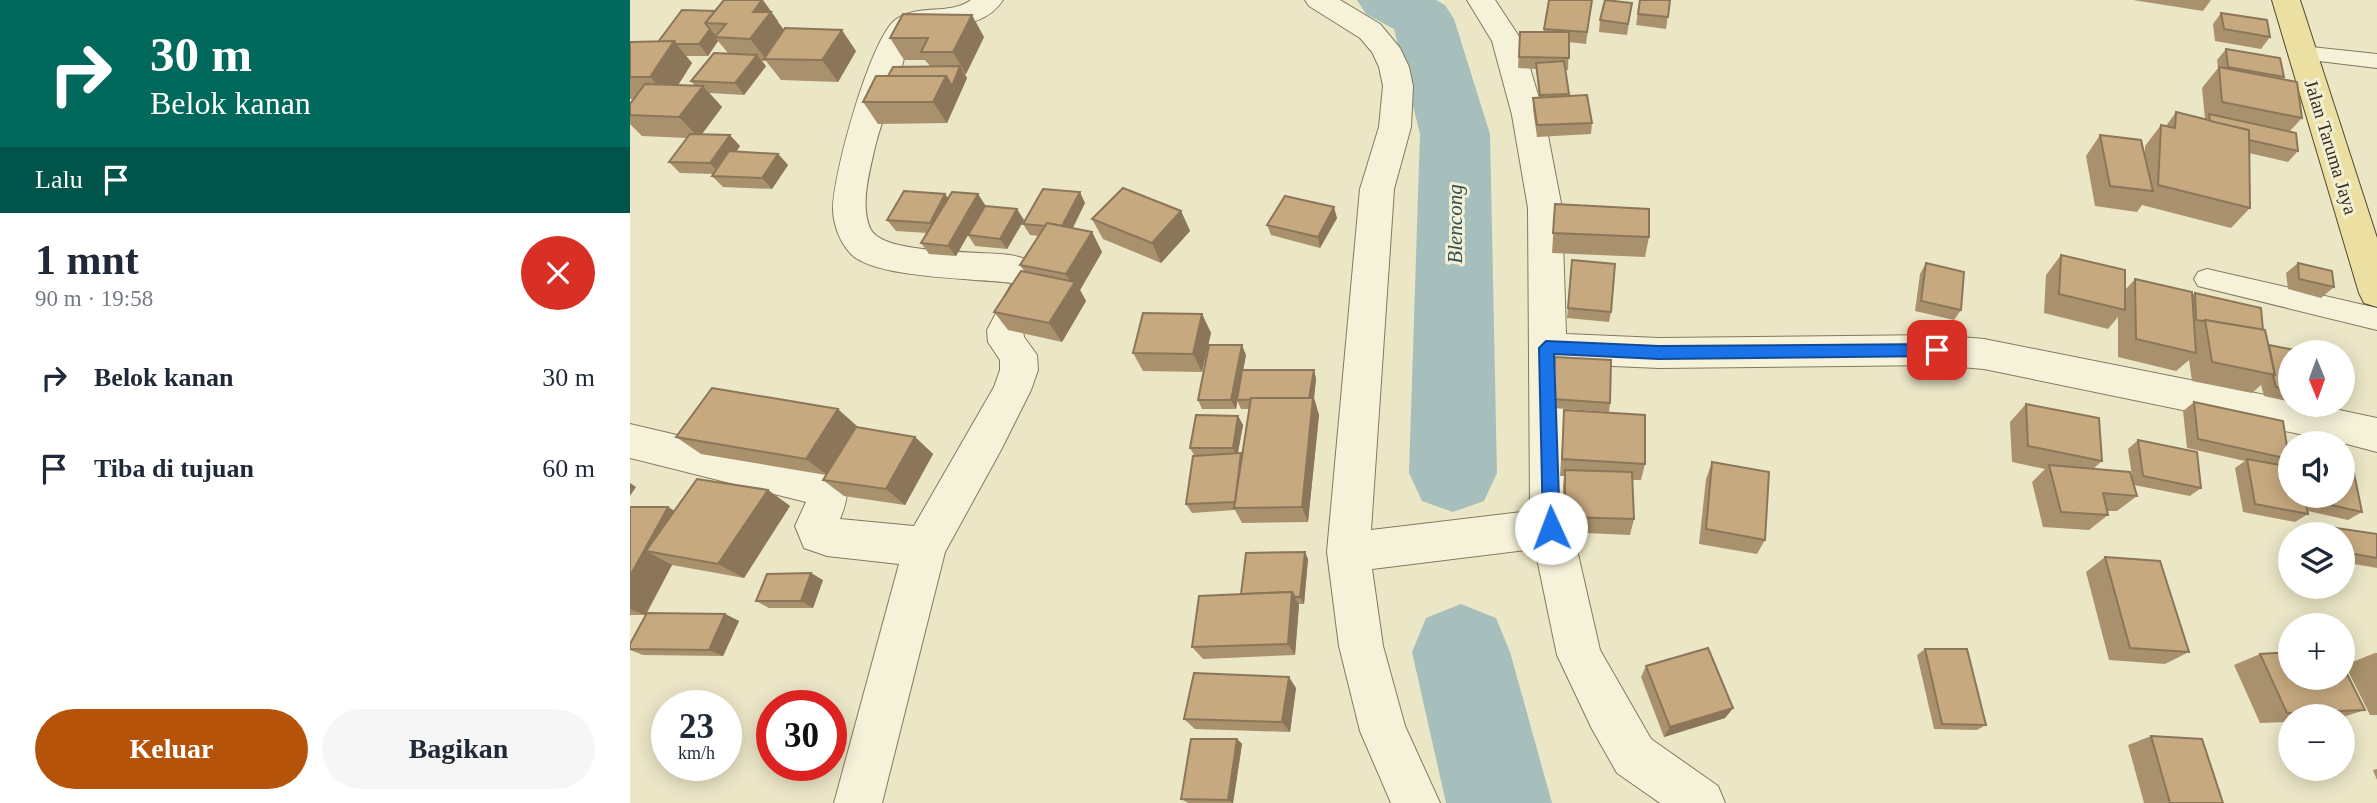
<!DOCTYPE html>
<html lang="id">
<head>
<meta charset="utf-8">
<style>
	body { margin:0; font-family:Georgia,serif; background:#f6f6f7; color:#1f2937; height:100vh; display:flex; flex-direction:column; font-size:26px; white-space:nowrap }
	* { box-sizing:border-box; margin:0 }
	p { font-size:23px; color:#747a83 }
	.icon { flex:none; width:38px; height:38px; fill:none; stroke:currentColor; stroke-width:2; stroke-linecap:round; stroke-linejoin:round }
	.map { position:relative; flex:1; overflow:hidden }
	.panel { display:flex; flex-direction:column; background:#fff; width:630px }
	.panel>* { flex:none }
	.guide { background:#00695c; color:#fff; overflow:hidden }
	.needle { width:46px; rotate:179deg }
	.buttons { position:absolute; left:1648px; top:340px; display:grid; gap:14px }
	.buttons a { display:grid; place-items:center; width:77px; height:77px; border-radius:50%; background:#fff; box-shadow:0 4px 18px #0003; font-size:35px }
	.speed { position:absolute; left:21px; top:690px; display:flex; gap:14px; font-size:35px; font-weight:700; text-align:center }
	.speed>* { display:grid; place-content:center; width:91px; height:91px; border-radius:50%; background:#fff; box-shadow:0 4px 18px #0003; line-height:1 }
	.speed small { font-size:18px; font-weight:400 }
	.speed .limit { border:10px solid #d22; background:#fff; color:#111 }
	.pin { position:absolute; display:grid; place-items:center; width:60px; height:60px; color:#fff; margin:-30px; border-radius:14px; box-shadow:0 4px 10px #0006 }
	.me { position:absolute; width:77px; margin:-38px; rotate:358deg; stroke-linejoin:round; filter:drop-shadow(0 0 5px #0008) }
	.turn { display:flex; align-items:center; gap:24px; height:147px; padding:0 35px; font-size:32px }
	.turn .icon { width:91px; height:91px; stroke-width:2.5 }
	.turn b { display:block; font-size:49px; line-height:60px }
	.then { display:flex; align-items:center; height:66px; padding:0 35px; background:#0003; gap:14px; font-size:26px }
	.round { display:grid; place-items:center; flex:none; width:74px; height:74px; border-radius:37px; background:#f6f6f7 }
	.overview { display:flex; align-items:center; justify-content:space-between; height:119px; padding:0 35px }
	h1 { font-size:42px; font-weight:700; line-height:52px }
	.primary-button { display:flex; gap:14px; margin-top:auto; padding:14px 35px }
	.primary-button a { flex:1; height:80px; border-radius:42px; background:#b45309; color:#fff; font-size:28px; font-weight:700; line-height:80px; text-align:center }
	.primary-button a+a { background:#f6f6f7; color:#1f2937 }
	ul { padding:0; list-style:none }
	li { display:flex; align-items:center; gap:21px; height:91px; padding:0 35px }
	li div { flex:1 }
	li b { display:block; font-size:26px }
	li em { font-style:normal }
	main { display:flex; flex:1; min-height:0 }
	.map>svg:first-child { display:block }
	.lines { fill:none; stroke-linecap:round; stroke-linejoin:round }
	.river { fill:#a7bfbc; fill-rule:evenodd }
	.service-casing { stroke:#85795d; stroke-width:2 }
	.minor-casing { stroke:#85795d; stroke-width:2 }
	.primary-casing { stroke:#534731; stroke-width:2 }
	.service { fill:#f6f2d9; fill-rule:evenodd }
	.minor { fill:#f6f2d9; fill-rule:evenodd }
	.primary { fill:#ebe0a1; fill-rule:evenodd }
	.wall { fill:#aa916d; fill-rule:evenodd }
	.shaded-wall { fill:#8b7659 }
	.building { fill:#c6a97f; stroke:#8b7659; stroke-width:2 }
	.route { fill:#1a73e8; stroke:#114b97; stroke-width:2 }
	.labels { text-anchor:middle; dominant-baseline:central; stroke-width:6; stroke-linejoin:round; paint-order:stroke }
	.street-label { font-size:19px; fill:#362f20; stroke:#f3efd5 }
	.water-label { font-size:21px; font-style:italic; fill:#305155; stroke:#f3efd5 }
</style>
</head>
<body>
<main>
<section class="panel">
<div class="guide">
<div class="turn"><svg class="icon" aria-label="right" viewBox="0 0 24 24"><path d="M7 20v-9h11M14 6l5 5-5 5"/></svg><div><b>30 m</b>Belok kanan</div></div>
<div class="then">Lalu<svg class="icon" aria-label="arrive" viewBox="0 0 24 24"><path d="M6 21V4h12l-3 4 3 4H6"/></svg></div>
</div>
<div class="overview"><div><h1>1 mnt</h1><p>90 m · 19:58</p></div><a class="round" style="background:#d93025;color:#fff"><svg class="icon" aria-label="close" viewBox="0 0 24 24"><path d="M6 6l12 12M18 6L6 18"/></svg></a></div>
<ul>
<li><svg class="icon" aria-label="right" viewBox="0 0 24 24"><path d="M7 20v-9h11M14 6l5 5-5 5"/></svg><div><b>Belok kanan</b></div><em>30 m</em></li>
<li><svg class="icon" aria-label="arrive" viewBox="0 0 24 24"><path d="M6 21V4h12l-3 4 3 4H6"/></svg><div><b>Tiba di tujuan</b></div><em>60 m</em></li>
</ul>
<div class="primary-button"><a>Keluar</a><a>Bagikan</a></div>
</section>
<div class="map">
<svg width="1747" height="803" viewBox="0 0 1747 803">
	<rect width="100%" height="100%" fill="#ebe6c6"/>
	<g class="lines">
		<g class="river">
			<polygon points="727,0 806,0 815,5 824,19 860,134 867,473 854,501 823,512 792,501 779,473 790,134 764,29 736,14"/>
			<polygon points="831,604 866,618 880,652 922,803 816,803 782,652 796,618"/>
		</g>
		<g class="service-casing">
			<g id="service">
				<polygon points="1672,46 1747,54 1747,68 1664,58 1661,53 1664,48"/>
				<polygon points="1577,269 1747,308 1747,330 1568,286 1564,279 1568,272"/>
			</g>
		</g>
		<g class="minor-casing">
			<g id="minor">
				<path d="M 341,0 L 373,0 C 349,37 298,19 283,36 C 277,44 275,56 272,66 C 263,93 252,119 245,147 C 240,170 229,207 241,230 C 255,255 352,251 380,255 C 390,257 400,260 410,263 L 420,280 L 393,330 L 394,337 L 407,355 L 408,370 L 401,390 L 371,450 L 315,552 L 252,803 L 204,803 L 269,564 L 197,556 L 174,548 L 165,526 L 176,502 L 0,458 L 0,424 L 191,469 C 221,480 221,492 210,519 L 284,526 L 364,387 L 370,370 L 370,360 L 358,342 L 357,330 L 382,283 C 346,278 246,279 221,254 C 210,243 204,226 203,211 C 202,177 240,40 265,20 C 287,3 319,16 341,0 Z"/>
				<polygon points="675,0 710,0 750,24 770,48 779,67 783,86 781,127 764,189 741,530 900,511 898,208 882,115 862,41 837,0 865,0 892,41 914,115 932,208 936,334 1029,338 1307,335 1354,339 1661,400 1661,404 1681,404 1747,418 1747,452 1713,443 1354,369 1307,365 1029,368 937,364 942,528 970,650 1021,739 1088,786 1095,803 1030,803 987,773 962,729 927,655 905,549 742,569 753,646 775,726 810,803 761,803 730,731 709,646 697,552 730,189 749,127 753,86 749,67 742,52 730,38 679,6"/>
			</g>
		</g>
		<g class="primary-casing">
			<polygon id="primary" points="1642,0 1670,0 1747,238 1747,307 1734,303 1729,293"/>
		</g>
		<use href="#service" class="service"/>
		<use href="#minor" class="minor"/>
		<use href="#primary" class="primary"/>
	</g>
	<g class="wall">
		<polygon points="962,0 956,44 939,42 938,70 935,70 939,96 962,123 961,134 907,137 903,109 903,98 909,98 906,69 888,68 890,32 914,32 914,29"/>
		<polygon points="1010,0 1040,0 1036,29 1006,25"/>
		<polygon points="1503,0 1581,0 1573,11"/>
		<polygon points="1002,3 997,35 969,32 970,20"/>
		<path d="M 52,10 L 148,21 L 148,22 L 154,30 L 226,51 L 208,82 L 151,80 L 136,61 L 131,61 L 136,66 L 114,95 L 79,93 L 92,107 L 72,134 L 110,146 L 106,152 L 148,154 L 158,165 L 142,189 L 93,187 L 82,176 L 84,174 L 50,173 L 39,162 L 57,138 L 12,136 L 0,124 L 0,104 L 4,99 L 0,99 L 0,42 L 28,42 ZM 88,41 L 98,53 L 61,81 L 65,86 L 48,85 L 62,63 L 56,56 L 78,56 Z"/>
		<polygon points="1591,13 1640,37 1631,49 1585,41 1583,24"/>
		<polygon points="354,37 336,74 335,74 337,78 317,123 248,124 233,102 258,76 300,66 295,60 274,60 260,38"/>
		<polygon points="1596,49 1654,77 1652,79 1672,118 1660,131 1668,151 1658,162 1619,153 1620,208 1601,228 1512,205 1507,212 1465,206 1456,156 1470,135 1515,154 1515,146 1531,125 1536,126 1546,112 1575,119 1572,88 1588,68 1587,60"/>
		<polygon points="315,194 318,198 348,194 355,205 346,222 394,220 377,249 345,246 338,235 326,256 299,254 291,243 297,233 266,231 257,220"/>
		<polygon points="455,203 443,228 462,232 472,252 450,290 456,301 432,342 378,330 364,312 394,271 390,265 409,236 400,235 393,224"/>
		<polygon points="925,204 1019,237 1015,257 922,253"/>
		<polygon points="551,211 560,231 531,263 473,239 462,219"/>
		<polygon points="707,218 690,248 641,235 637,225"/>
		<polygon points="1431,255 1495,290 1505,279 1562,295 1565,293 1633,330 1638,345 1661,352 1661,402 1634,396 1631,385 1622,393 1562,381 1559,360 1546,371 1488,357 1488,317 1478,329 1414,313 1416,275"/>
		<polygon points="942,260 981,312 979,322 937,318"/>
		<polygon points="1296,263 1331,310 1324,320 1285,311 1290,274"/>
		<polygon points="1668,263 1704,287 1691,298 1658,289 1656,273"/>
		<polygon points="572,314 581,333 572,372 513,371 503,353"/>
		<polygon points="616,355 613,370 684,370 686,379 684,398 689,415 678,522 612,523 605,510 562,513 556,504 564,455 560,448 608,416 613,425 608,453 612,455 619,409 611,409 607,400 606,409 572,409 568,400"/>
		<polygon points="925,357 980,403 979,412 922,408"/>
		<polygon points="1564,402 1659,459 1650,465 1661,495 1713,495 1732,512 1718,520 1678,511 1678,514 1665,522 1613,512 1605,468 1615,461 1557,448 1553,411"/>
		<polygon points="1396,404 1472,461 1463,469 1502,476 1498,449 1508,440 1571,488 1560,496 1504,485 1507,496 1487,511 1477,511 1478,515 1459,530 1413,527 1402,482 1415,469 1382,462 1380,422"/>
		<polygon points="934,410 1015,464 1011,480 1002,480 1004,519 1000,535 933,532 933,486 934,476 930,476"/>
		<polygon points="227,427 285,437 303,454 275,505 214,496 193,480 196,475 71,454 46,437"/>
		<polygon points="1082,462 1135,540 1127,554 1069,544 1076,479"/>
		<polygon points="138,490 160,506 114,578 42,565 17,613 95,614 109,621 93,656 13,655 0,650 0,644 15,615 0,615 0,507 38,507 45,511"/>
		<polygon points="1706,528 1747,534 1747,568 1713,562 1713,534 1695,534"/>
		<polygon points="1475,557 1559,652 1535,664 1479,660 1456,572"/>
		<polygon points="678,559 674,604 669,604 665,655 573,659 562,647"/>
		<polygon points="193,580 183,608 139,608 126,601"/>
		<polygon points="1295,649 1356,725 1347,730 1304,729 1287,655"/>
		<polygon points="1745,653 1747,653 1747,715 1740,715 1715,665"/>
		<polygon points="1630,654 1735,710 1713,717 1713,716 1661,716 1661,722 1630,723 1604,665"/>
		<polygon points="1016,666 1103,708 1095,718 1034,737 1011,677"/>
		<polygon points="666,688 660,732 565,729 554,719"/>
		<polygon points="1521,736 1593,803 1514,803 1498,745"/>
		<polygon points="607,739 612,744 603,803 558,803 551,799"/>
		<polygon points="1747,769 1747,780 1743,770"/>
	</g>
	<g class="shaded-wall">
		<polygon points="132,0 133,0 148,21 148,22 157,34 136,59 120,39 123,12"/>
		<polygon points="342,15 354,37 336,74 323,52"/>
		<polygon points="80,29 87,37 85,37 88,41 78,56 69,44"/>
		<polygon points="212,30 226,51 208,82 192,60"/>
		<polygon points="44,41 62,63 40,98 20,77"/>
		<polygon points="127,55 136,66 114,95 105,83"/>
		<polygon points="330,66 337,78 317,123 303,102 316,76"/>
		<polygon points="73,86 92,107 69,138 49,117"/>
		<polygon points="100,135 110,146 90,174 80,163"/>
		<polygon points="148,154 158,165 142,189 132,178"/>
		<polygon points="450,192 455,203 437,239 431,228"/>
		<polygon points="315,194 323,205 308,234 300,223"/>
		<polygon points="348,194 355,205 326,256 318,246"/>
		<polygon points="704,207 707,218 690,248 688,237"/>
		<polygon points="387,209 394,220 377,249 370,239"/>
		<polygon points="551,211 560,231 531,263 522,243"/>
		<polygon points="462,232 472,252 450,290 456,301 432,342 419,323 442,285 436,274"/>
		<polygon points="572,314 581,333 572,372 563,354"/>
		<polygon points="612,345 616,355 606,409 601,400"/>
		<polygon points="684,370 686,379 684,398 689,415 678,522 672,507 679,401"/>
		<polygon points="208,409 228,427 197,475 176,459"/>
		<polygon points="608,416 613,425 607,457 603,448"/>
		<polygon points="285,437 303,454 275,505 256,489"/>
		<polygon points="0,483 6,487 0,496"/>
		<polygon points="138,490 160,506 114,578 88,564"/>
		<polygon points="38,507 64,523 16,551 42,565 15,615 0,609 0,576"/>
		<polygon points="675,552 678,559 674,604 670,597"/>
		<polygon points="181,573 193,580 183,608 171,601"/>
		<polygon points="662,592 669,605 665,655 658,644"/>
		<polygon points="95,614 109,621 93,656 79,650"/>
		<polygon points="659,677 666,688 660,732 652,722"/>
		<polygon points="1103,708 1095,718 1034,737 1040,727"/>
		<polygon points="607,739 612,744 603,803 602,803 598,800"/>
	</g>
	<g class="building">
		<polygon points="94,0 132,0 123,12 141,12 120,39 85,37 96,24 75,23"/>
		<polygon points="919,0 962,0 957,32 914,29"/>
		<polygon points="975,0 1002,3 998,24 970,20"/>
		<polygon points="1010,0 1040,0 1038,17 1008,14"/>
		<polygon points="52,10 85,11 75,23 80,29 69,44 46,44 44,41 28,42"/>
		<polygon points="1591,13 1637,20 1640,37 1594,29"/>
		<polygon points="273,14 342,15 323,52 291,52 298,38 260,38"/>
		<polygon points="155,28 212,30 192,60 134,59"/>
		<polygon points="890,32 939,32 939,58 889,57"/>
		<polygon points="44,41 20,77 0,77 0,42"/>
		<polygon points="1596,49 1650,58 1654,77 1598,67"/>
		<polygon points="84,53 127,55 105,83 61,81"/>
		<polygon points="934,61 939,94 910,95 906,63"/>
		<polygon points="330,66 322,86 316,76 258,76 263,67"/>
		<polygon points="1589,67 1667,82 1672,118 1592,102"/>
		<polygon points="246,76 316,76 303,102 233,102"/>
		<polygon points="15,84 73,86 49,117 0,115 0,104"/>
		<polygon points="957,95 962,123 907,125 903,98"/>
		<polygon points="1546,112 1619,130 1620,208 1528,185 1531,125 1545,128"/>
		<polygon points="1579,114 1666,133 1668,151 1619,140 1619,130 1580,121"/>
		<polygon points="60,134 100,135 80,163 39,162"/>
		<polygon points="1470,135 1511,140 1523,191 1480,186"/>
		<polygon points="99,151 148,154 132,178 82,176"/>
		<polygon points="493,188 551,211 522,243 462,219"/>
		<polygon points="413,189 450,192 432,226 417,223 415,226 393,224"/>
		<polygon points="274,191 315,194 300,223 257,220"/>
		<polygon points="322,192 348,194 318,246 291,243"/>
		<polygon points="655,196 704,207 688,237 637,225"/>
		<polygon points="925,204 1019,209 1019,237 923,233"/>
		<polygon points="355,206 387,209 370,239 338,235"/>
		<polygon points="417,223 462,232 436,274 390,265"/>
		<polygon points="1431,255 1495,270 1495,310 1429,294"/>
		<polygon points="942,260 985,264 981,312 938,308"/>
		<polygon points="1296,263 1334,272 1331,310 1291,301"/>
		<polygon points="1668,263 1702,271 1704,287 1669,279"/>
		<polygon points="391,271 445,282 419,323 364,312"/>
		<polygon points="1505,279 1562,292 1566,353 1506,339"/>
		<polygon points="1565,293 1631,308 1633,330 1575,320 1573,321 1566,320"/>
		<polygon points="513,313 572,314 563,354 503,353"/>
		<polygon points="1575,320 1635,330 1645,375 1582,362"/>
		<polygon points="579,345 612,345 601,400 568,400"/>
		<polygon points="1639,345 1675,352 1661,352 1661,390 1646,387 1643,376 1645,375"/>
		<polygon points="925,357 981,360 980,403 922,399"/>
		<polygon points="612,370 684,370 679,398 607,400"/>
		<polygon points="82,388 208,409 176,459 46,437"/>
		<polygon points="621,398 683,398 672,507 604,508"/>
		<polygon points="1564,402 1653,421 1659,459 1568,439"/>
		<polygon points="1396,404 1469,418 1472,461 1398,446"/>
		<polygon points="934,410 1015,415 1015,464 932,459"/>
		<polygon points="566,415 608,416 603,448 560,448"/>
		<polygon points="226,427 285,437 256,489 193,480"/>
		<polygon points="1508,440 1567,452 1571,488 1513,476"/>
		<polygon points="1713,452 1720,454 1732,512 1684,501 1683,495 1713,495"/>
		<polygon points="611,453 605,502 556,504 563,456"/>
		<polygon points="1617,459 1661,467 1661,495 1674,495 1678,514 1625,504"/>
		<polygon points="1082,462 1139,472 1135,540 1076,529"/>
		<polygon points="1419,465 1500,472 1507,496 1473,493 1478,515 1431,512"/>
		<polygon points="935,470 1002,472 1004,519 935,517"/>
		<polygon points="67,479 138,490 88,564 16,551"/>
		<polygon points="0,507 38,507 0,576"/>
		<polygon points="1706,528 1747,534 1747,558 1713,552 1713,534 1708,534"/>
		<polygon points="675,552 670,597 665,597 662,592 611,594 616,553"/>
		<polygon points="1475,557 1530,561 1559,652 1500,648"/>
		<polygon points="181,573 171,601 126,601 137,574"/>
		<polygon points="662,592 658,644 562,647 569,596"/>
		<polygon points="17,613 95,614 79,650 0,649 0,644"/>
		<polygon points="1078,648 1103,708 1040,727 1016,666"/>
		<polygon points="1295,649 1337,649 1356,725 1312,724"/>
		<polygon points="1661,652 1661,677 1713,677 1713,666 1735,710 1657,713 1630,654"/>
		<polygon points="564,673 659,677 652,722 554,719"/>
		<polygon points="1521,736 1572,739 1593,803 1540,803"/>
		<polygon points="561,739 607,739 598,800 551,799"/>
	</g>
	<polygon class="route" points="916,341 1029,346 1307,344 1315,350 1307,356 1029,359 924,354 930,528 927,534 921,536 915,534 913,528 909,348"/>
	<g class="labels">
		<g class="street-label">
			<text transform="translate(1701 147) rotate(73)">Jalan Taruma Jaya</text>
		</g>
		<g class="water-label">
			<text transform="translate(825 224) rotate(-90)">Blencong</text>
		</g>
	</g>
</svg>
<div class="buttons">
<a><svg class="needle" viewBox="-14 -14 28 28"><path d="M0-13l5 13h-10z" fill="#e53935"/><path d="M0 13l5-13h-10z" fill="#747a83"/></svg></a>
<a><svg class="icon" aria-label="sound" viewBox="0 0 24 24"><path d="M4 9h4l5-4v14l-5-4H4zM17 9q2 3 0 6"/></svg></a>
<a><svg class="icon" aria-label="layers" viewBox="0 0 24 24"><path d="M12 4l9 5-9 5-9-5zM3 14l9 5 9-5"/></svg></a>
<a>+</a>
<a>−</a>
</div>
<div class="speed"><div>23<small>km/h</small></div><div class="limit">30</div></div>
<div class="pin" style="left:1307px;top:350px;background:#d93025"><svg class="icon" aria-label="arrive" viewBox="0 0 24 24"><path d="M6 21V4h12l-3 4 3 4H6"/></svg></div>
<svg class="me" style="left:921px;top:528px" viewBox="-20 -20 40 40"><circle r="19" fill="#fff"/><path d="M0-13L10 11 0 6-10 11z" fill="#1a73e8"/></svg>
</div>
</main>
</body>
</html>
